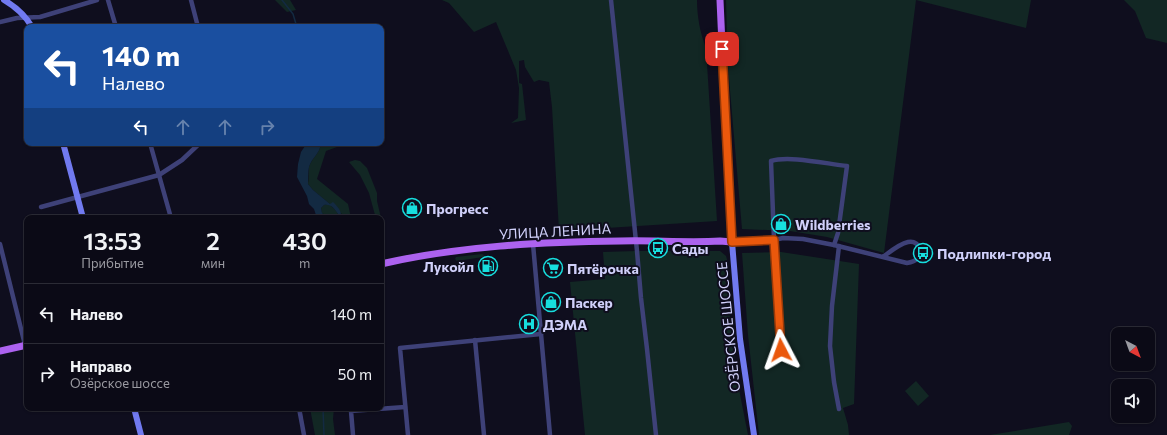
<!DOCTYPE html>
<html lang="ru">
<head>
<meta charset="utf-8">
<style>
	body { margin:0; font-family:Commissioner,sans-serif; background:#14131f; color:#f1f3f6; height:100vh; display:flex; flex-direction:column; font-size:15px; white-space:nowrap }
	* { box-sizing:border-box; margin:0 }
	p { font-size:13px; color:#9a9aa1 }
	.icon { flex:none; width:22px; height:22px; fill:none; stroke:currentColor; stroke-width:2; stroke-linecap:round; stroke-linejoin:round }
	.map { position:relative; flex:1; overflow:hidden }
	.panel { position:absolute; left:24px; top:215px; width:360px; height:196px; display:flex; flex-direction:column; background:#0b0a16; border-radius:8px; box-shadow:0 1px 3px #0004,0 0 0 1px #2b2b35 }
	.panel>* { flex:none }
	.hud { position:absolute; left:24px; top:24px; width:360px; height:122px; border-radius:8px; box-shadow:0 1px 3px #0004,0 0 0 1px #2b2b35; background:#1a4fa0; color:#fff; overflow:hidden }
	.needle { width:26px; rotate:139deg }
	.controls { position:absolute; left:1111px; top:327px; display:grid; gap:8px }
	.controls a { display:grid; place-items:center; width:44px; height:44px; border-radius:8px; background:#0b0a16; box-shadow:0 1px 3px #0004,0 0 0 1px #2b2b35; font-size:20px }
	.pin { position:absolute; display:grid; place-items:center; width:34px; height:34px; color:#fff; margin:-17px; border-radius:8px; box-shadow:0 2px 6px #0006 }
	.me { position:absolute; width:44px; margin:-22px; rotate:356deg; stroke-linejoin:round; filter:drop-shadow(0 0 3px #0008) }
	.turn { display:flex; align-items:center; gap:14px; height:84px; padding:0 12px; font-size:18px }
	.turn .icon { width:52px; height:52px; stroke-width:2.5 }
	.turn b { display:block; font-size:28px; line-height:34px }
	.lanes { display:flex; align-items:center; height:38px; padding:0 12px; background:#0003; justify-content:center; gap:20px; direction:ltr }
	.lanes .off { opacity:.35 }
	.eta { display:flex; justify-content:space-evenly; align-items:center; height:68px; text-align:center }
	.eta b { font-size:24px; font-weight:600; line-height:28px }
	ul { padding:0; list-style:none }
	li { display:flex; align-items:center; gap:12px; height:60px; padding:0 12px; border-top:1px solid #2b2b35 }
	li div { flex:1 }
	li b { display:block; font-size:15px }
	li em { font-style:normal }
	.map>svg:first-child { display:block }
	.green { fill:#122724 }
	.water { fill:#132a42 }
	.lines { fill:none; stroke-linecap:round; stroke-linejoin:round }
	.stream { stroke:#132a42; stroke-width:1.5 }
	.street { stroke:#3e4178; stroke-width:4.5 }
	.secondary { stroke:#717af0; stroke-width:6 }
	.primary { stroke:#ac62ef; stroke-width:7 }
	.route-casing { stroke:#983908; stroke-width:10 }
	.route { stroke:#ea580c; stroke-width:7 }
	.labels { text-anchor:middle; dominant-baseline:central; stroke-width:4; stroke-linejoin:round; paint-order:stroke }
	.poi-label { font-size:14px; font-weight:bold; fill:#d0d0fa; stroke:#0f0e1e; text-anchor:start }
	.street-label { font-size:14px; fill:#d0d0fa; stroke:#0f0e1e }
</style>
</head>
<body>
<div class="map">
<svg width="1167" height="435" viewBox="0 0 1167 435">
	<rect width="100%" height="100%" fill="#0f0e1e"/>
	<g class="green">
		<polygon points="275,0 290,0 296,10 287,12"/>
		<path d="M 442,0 L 697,0 C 697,16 700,33 706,48 L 717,221 L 559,231 L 552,107 L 549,82 L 539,80 L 534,82 L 525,67 L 524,60 L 519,61 L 519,83 L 522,84 L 526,120 L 511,123 L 518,118 L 519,88 L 516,70 L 496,22 L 474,32 L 449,3 Z"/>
		<polygon points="726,0 1031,0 1026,28 916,0 884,253 827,237 790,231 742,229 728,67"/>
		<polygon points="1124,0 1167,0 1167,43 1146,38 1135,11"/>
		<path d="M 321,143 L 336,143 L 337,147 L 326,151 L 317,179 L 348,204 L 351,218 L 341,218 L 342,214 L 313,190 L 308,184 C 309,179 308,172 309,167 C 312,157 320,154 321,143 Z"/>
		<polygon points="355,160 360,161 367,168 377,193 377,201 381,218 372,218 375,215 369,193 360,175 349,162"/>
		<path d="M 328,204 C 333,207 335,209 338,214 L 337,217 L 329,218 L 322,213 L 321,208 L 324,205 Z"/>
		<polygon points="637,251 720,251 726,256 728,263 728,282 730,319 738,384 748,435 585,435 570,282 605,279 603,252"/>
		<polygon points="781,252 859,264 854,404 843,408 848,425 849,435 759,435 748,335 742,253"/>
		<polygon points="482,254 484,255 483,257 457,261 455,259 456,257"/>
		<polygon points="916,381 929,396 918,406 905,391"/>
		<polygon points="310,408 334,408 333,419 335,435 315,435"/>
		<polygon points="1069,422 1072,426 1069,435 990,435"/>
	</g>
	<path class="water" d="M 307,143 L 321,143 C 320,154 312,157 309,167 C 308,172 308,179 308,184 L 313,190 L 330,204 L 333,202 C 338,207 342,211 341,218 L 335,218 L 337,217 L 338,214 C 334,208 331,204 324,205 L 321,208 L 322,213 L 329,218 L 315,218 L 316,215 L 314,209 L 309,204 L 307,196 L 297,177 L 298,164 L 301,152 Z"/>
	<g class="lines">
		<g class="stream">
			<polyline points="282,0 293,14 296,24"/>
			<polyline points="323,408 324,435"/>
		</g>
		<g class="street">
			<polyline points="108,0 116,27"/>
			<polyline points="191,0 198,27"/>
			<polyline points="611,0 637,251 641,298 647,349 656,435"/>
			<polyline points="0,22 17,18 40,17 97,0"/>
			<polyline points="150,143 171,218"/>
			<polyline points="41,207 159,175 182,160 200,143"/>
			<path d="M 732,242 L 774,240 L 783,238 L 803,239 L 834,245 L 907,263 C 928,260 921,239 908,242 C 899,244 891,251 883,257"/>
			<polyline points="0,244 25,345"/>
			<polyline points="533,244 550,435"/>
			<polyline points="839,246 832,306 830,346 834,382 839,409"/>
			<polyline points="475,340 484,435"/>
			<path d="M 781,350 L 774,240 L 771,161 C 789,155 827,164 847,166 L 838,233 L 834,245"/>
			<polyline points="299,408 304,435"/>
			<polyline points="353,435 351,411 405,407"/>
			<polyline points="408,435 400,348 541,334"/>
		</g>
		<g class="secondary">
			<path d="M 4,0 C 16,7 25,15 32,27"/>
			<polyline points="63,143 83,218"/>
			<polyline points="732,242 740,339 754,435"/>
			<polyline points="134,408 141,435"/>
		</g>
		<g class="primary">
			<path d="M 381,264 C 459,246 540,242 620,241 C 653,240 687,243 720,241 L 732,242 L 726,134 L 720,0"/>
			<polyline points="0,351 27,345"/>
		</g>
	</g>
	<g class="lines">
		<g class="route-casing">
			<polyline id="route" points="722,49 732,242 774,240 781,350"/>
		</g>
		<use href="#route" class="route"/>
	</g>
	<defs>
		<g id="shop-ring" transform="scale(1)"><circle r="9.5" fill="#0f0e1e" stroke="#17dede" stroke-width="1.5"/><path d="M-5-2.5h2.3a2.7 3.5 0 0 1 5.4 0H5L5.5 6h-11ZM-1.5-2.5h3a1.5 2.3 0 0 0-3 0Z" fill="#17dede"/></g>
		<g id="bus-ring" transform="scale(1)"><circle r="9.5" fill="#0f0e1e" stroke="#17dede" stroke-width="1.5"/><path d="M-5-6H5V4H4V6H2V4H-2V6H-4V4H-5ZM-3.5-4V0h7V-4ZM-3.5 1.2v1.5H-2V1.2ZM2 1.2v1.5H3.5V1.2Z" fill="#17dede"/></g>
		<g id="fuel-ring" transform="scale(1)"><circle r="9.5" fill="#0f0e1e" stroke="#17dede" stroke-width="1.5"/><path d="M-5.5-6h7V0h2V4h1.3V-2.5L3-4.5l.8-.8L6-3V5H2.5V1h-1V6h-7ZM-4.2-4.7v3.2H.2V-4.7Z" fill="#17dede"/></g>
		<g id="supermarket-ring" transform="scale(1)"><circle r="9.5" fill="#0f0e1e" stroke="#17dede" stroke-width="1.5"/><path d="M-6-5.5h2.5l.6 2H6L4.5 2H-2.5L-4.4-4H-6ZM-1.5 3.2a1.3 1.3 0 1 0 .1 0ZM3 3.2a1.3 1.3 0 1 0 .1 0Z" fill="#17dede"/></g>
		<g id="hospital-ring" transform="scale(1)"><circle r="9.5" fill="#0f0e1e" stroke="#17dede" stroke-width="1.5"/><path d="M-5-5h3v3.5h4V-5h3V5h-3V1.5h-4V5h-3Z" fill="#17dede"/></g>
	</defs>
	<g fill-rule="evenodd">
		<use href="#shop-ring" x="412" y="208"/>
		<use href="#shop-ring" x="781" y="224"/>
		<use href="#bus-ring" x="658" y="248"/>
		<use href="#bus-ring" x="923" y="253"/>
		<use href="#fuel-ring" x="488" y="266"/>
		<use href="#supermarket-ring" x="553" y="268"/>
		<use href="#shop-ring" x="551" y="302"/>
		<use href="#hospital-ring" x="529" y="324"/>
	</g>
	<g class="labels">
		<g class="poi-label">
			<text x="426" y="208">Прогресс</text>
			<text x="795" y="224">Wildberries</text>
			<text x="672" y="248">Сады</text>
			<text x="937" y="253">Подлипки-город</text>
			<text x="474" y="266" text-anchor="end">Лукойл</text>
			<text x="567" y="268">Пятёрочка</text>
			<text x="565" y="302">Паскер</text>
			<text x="543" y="324">ДЭМА</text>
		</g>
		<g class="street-label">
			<text transform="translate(555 231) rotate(-3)">УЛИЦА ЛЕНИНА</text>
			<text transform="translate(728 327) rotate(-96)">ОЗЁРСКОЕ ШОССЕ</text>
		</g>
	</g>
</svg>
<div class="controls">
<a><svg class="needle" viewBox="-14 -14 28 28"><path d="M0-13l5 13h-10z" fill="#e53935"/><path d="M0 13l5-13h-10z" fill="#9a9aa1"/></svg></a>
<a><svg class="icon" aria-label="sound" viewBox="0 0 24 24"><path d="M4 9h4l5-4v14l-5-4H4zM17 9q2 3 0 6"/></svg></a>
</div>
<div class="pin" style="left:722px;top:49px;background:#d93025"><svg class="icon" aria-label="arrive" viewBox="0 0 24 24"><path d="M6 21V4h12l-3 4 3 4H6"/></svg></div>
<svg class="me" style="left:781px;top:350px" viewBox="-20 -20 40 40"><path d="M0-17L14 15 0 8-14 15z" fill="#ea580c" stroke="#fff" stroke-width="4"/></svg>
<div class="hud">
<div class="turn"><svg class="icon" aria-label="left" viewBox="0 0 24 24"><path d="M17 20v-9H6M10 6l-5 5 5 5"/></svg><div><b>140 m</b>Налево</div></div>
<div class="lanes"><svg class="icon" aria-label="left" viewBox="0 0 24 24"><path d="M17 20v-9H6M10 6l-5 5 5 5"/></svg><svg class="icon off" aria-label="ahead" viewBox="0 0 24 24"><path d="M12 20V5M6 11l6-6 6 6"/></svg><svg class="icon off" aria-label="ahead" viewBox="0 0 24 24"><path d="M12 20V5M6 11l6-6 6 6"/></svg><svg class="icon off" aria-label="right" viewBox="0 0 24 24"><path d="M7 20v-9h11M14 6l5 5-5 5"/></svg></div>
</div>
<section class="panel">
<div class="eta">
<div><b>13:53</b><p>Прибытие</p></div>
<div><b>2</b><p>мин</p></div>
<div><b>430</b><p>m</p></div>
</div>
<ul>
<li><svg class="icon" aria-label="left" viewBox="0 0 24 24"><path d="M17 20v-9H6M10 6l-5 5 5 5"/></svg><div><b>Налево</b></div><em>140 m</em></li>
<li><svg class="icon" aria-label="right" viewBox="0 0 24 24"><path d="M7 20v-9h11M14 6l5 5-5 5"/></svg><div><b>Направо</b><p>Озёрское шоссе</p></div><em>50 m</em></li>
</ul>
</section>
</div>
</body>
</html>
